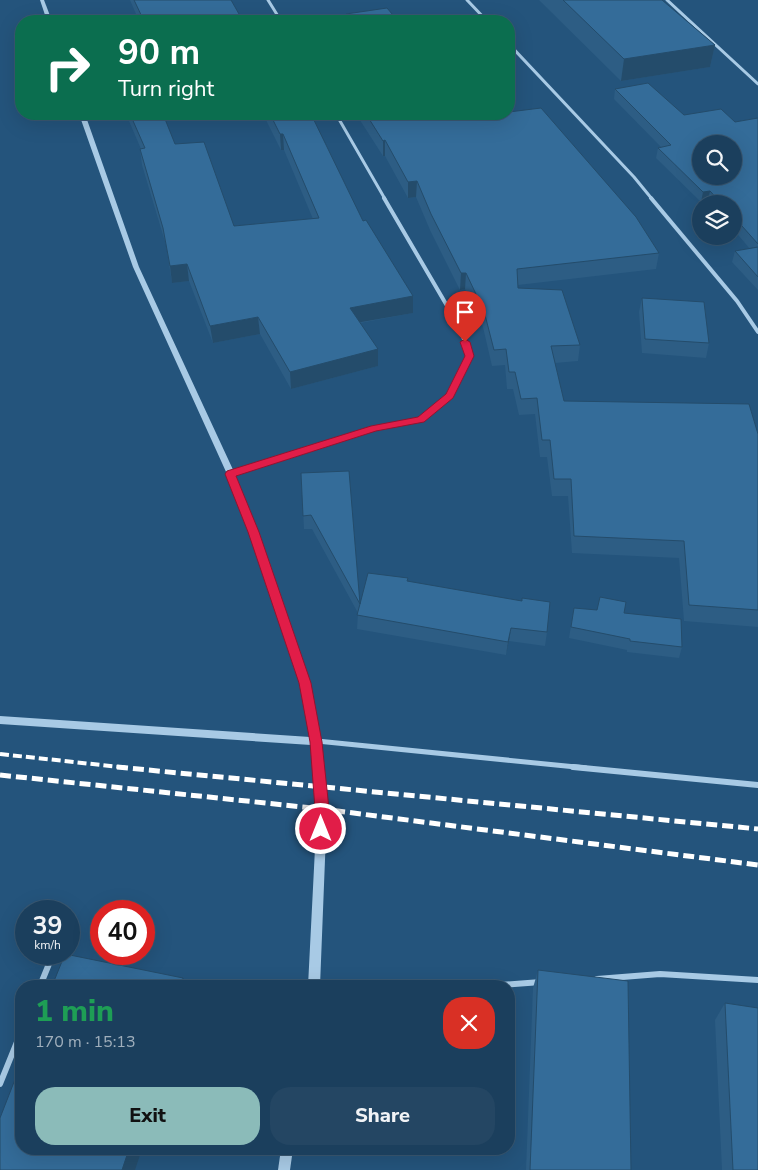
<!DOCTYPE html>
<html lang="en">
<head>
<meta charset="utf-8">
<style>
	body { margin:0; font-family:"Nunito Sans",sans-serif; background:#244663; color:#f1f3f6; height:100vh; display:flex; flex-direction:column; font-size:19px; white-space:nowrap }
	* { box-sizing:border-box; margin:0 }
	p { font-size:16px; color:#a0afbc }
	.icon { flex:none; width:28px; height:28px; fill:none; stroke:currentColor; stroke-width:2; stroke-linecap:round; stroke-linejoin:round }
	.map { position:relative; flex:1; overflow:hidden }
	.panel { position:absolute; left:15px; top:980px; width:500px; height:175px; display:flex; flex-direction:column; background:#1b3f5d; border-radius:20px; box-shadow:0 5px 20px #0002,0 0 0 1px #395872 }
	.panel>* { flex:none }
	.banner { position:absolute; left:15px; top:15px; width:500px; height:105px; border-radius:20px; box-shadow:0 5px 20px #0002,0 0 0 1px #395872; background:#0b6e4f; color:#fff; overflow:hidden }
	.buttons { position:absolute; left:692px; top:135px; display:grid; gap:10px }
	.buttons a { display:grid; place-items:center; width:50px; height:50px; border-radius:50%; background:#1b3f5d; box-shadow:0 5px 20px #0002,0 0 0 1px #395872; font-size:25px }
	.speed { position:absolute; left:15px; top:900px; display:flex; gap:10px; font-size:25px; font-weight:700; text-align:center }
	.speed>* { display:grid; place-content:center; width:65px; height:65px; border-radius:50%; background:#1b3f5d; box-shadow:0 5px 20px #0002,0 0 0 1px #395872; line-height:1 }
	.speed small { font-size:12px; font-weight:400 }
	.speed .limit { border:8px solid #d22; background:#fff; color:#111 }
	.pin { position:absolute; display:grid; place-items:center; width:42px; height:42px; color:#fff; margin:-51px -21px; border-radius:50% 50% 50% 0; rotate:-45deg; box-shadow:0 0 5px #0007 }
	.pin .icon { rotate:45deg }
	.me { position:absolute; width:55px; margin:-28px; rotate:0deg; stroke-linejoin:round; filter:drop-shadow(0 0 4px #0008) }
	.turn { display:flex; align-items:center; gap:18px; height:105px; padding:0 20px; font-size:22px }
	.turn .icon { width:65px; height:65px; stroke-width:2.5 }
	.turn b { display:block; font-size:35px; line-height:42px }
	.round { display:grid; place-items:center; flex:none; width:52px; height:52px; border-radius:20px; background:#244663 }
	.overview { display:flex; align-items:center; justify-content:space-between; height:85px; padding:0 20px }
	h1 { font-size:30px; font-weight:800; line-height:38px; color:#1e9e55 }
	.primary-button { display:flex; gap:10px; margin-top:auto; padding:10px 20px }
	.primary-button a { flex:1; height:58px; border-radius:20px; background:#8bbbb9; color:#111; font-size:20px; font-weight:800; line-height:58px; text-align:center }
	.primary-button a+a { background:#244663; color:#f1f3f6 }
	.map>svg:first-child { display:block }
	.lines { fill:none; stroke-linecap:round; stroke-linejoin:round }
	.minor-far3 { stroke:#a8cae5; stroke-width:3 }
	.minor-far2 { stroke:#a8cae5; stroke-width:4 }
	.minor-far1 { stroke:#a8cae5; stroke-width:5 }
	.minor { stroke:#a8cae5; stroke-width:6 }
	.tertiary { fill:#a8cae5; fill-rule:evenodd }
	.rail-far1 { stroke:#fff; stroke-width:4; stroke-dasharray:9 4; stroke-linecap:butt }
	.rail { stroke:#fff; stroke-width:5; stroke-dasharray:11 5; stroke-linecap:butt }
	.wall { fill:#2d5d84 }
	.shaded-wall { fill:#244c6b }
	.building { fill:#346c99; stroke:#244c6b; fill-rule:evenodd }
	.route { fill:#e11d48; stroke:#92132f }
</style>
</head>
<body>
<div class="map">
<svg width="758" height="1170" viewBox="0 0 758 1170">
	<rect width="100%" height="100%" fill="#24547c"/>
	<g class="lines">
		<g class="minor-far3">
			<polyline points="268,0 281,21"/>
			<polyline points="467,0 487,21"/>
			<polyline points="667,0 758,84"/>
			<polyline points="509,44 634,177 652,199"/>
			<polyline points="336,114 385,199"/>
		</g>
		<g class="minor-far2">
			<polyline points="651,198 737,301 758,332"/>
			<polyline points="307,450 375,428 421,419 450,396 470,356 460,328 384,198"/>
		</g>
		<g class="minor-far1">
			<polyline points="231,474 311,449"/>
			<polyline points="317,741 586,768"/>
		</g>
		<g class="minor">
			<polyline points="573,767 758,785"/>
			<polyline points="597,979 660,974 758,980"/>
			<polyline points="40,986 53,954"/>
			<polyline points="486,986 541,982"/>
			<polyline points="0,1084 21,1032"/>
		</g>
		<g class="tertiary">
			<polygon points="40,0 44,0 52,21 47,21"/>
			<polygon points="79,114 85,114 139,267 235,474 257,532 310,683 321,741 327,809 320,986 308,986 317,809 311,745 0,724 0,716 310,737 300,683 249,532 227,474 133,267"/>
			<polygon points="281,1149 293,1149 290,1170 278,1170"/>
		</g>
		<polyline class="rail-far1" points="0,754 129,768"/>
		<g class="rail">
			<polyline points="117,767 758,829"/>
			<polyline points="0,775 322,809 758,865"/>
		</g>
	</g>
	<g class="wall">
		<polygon points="130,0 231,0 243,21 139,21"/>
		<polygon points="539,0 662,0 715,45 710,67 621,81"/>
		<polygon points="346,14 398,21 346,21"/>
		<polygon points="615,89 684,115 735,122 758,118 758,290 732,262 735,251 750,249 734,230 734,204 710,204 708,201 701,202 656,158 658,148 661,147 614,99"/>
		<polygon points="126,114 163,114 175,144 234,226 313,219 284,150 281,150 263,114 311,114 363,221 413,296 413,313 360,323 378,349 378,366 291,389 260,334 213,343 189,281 172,283 166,245 142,165 140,149 141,149"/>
		<polygon points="356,114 471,114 473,117 659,253 656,269 518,285 518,288 580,345 578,361 555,363 564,401 758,434 758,627 684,621 679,558 572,553 568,496 552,496 547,457 540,457 535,414 519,415 513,389 507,389 505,365 492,366 483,327 465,289 460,290 430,230 416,197 408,198 385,156 383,156"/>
		<polygon points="642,298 709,343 706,358 642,353 639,312"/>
		<polygon points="301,473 360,604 408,578 408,581 547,632 545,646 509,641 506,655 357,629 358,613 312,529 304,529"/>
		<polygon points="574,608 624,613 682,647 679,658 627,652 627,650 569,638"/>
		<polygon points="538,970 631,1170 526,1170 533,988"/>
		<polygon points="725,1003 758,1170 722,1170 715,1020"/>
	</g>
	<g class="shaded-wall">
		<polygon points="715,45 710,67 621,81 624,59"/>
		<polygon points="280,134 283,134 284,150 281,150"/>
		<polygon points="385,140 385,156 383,156 383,141"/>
		<polygon points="417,181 416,197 408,198 408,182"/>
		<polygon points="710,191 708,201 701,202 703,192"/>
		<polygon points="187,264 189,281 172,283 170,266"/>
		<polygon points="461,273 466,273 465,289 460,290"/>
		<polygon points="413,296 413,313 350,324 350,308"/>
		<polygon points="258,317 260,334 213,343 210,326"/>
		<polygon points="378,349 378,366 291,389 290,372"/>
		<polygon points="511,628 509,641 506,655 508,642"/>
		<polygon points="183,978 186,986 181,986"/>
		<polygon points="129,1149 142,1149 135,1170 122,1170"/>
	</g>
	<g class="building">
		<polygon points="134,0 231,0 243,21 144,21"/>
		<polygon points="563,0 662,0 715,45 624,59"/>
		<polygon points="387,8 398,21 350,21 346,14"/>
		<path d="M 648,83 L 684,115 L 721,109 L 735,122 L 758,118 L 758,244 L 734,217 L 734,204 L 722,204 L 710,191 L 703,192 L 658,148 L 671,145 L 615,89 ZM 701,144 L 734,144 L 734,176 L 701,176 Z"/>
		<polygon points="541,108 636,217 659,253 517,269 518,288 562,290 580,345 551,346 564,401 749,404 758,434 758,610 689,605 684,541 574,536 571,479 554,479 550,440 542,440 537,398 521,399 515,372 509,372 506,349 494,350 484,311 466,273 461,273 431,214 417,181 408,182 385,140 383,141 366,114 471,114 473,117 497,114 509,114 509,112"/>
		<polygon points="130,114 163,114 175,144 204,142 234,226 319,218 283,134 280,134 270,114 311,114 363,221 366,220 413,296 350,308 378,349 290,372 258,317 210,326 187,264 170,266 163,228 140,149 145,148"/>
		<polygon points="758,247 758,277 735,251"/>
		<polygon points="642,298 704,302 709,343 645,339"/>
		<polygon points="349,471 360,604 368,573 408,578 407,581 522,601 522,598 550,602 547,632 511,628 508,642 357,615 360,604 311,515 303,516 301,473"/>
		<polygon points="600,597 626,602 624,613 681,619 682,647 630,641 630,639 571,627 574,608 597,610"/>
		<polygon points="65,954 183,978 181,986 52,986"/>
		<polygon points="538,970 628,981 631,1170 530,1170"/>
		<polygon points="725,1003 758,1008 758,1170 733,1170"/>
		<polygon points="21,1064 21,1149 129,1149 122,1170 0,1170 0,1118"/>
	</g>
	<polygon class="route" points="465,339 470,342 474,356 453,398 424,422 376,431 236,476 259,532 311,683 322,742 329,809 326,833 321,835 316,833 314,829 315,809 310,742 299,683 248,532 225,474 227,471 371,426 418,417 446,394 465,356 460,342"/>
</svg>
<div class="buttons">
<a><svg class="icon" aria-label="search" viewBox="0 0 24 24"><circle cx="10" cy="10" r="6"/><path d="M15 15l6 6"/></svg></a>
<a><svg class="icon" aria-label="layers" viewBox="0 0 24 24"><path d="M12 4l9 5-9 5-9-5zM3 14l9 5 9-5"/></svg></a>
</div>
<div class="speed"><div>39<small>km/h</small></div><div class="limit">40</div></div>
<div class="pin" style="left:465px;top:342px;background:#d93025"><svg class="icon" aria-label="arrive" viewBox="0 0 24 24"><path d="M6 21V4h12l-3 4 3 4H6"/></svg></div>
<svg class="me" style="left:321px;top:829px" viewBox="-20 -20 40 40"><circle r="17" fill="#e11d48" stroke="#fff" stroke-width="3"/><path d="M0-11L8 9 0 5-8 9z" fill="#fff"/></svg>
<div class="banner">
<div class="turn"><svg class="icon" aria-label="right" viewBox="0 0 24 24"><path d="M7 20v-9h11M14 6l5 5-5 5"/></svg><div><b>90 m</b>Turn right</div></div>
</div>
<section class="panel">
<div class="overview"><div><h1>1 min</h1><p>170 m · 15:13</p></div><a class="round" style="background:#d93025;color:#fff"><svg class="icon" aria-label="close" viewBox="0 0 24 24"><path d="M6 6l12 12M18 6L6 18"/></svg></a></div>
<div class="primary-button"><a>Exit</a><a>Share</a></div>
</section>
</div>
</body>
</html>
